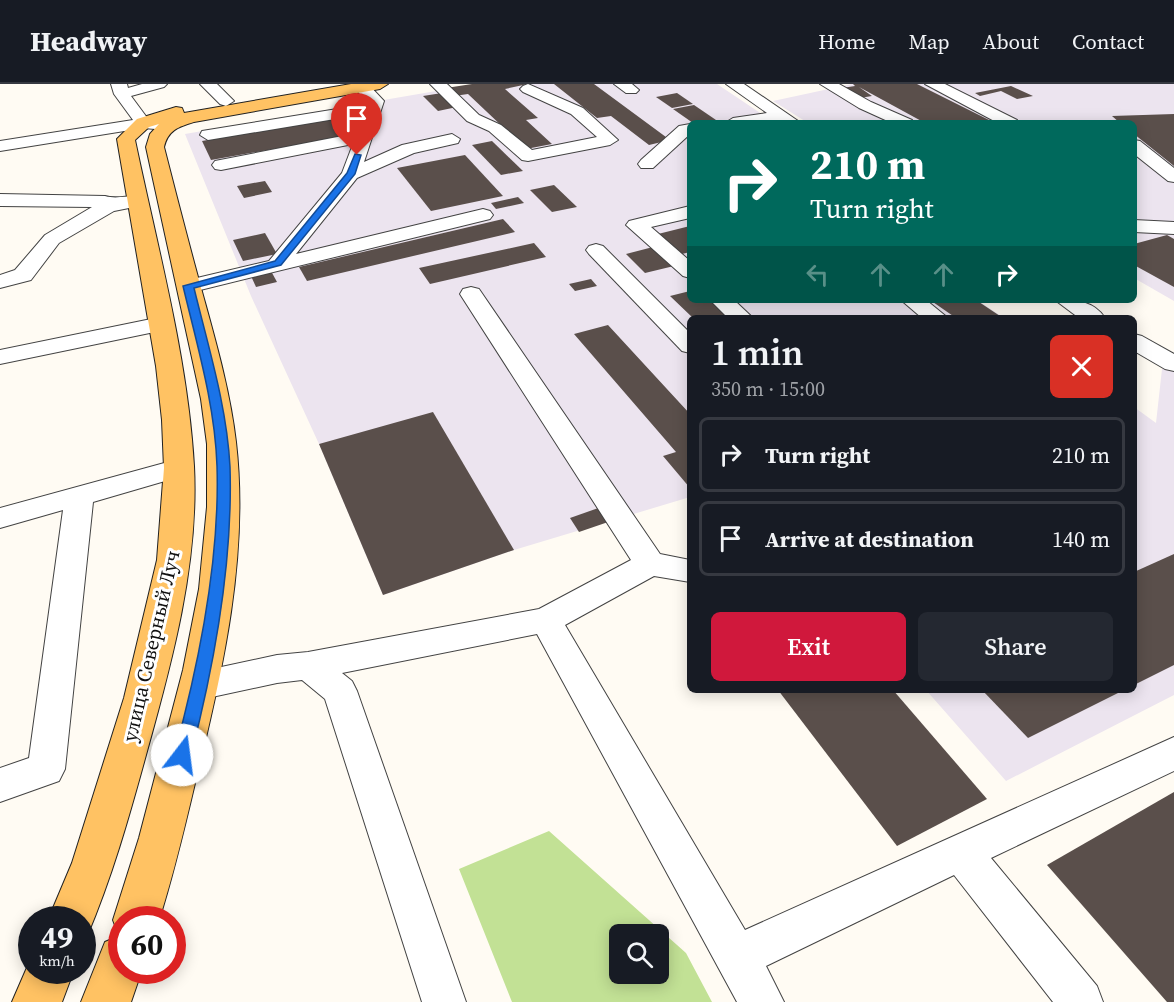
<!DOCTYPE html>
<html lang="en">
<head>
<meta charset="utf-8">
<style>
	body { margin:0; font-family:"Source Serif 4",serif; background:#242831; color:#f1f3f6; height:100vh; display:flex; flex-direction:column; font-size:22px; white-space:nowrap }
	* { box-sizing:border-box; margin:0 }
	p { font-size:20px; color:#9ea1a6 }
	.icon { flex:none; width:33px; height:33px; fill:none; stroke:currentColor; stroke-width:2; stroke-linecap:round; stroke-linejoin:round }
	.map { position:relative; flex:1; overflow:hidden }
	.drawer { position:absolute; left:687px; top:231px; width:450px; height:378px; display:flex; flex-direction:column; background:#171b24; border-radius:9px; box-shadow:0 3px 15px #0003 }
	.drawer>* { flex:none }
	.banner { position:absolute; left:687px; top:36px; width:450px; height:183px; border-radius:9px; box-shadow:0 3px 15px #0003; background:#00695c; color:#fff; overflow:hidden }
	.controls { position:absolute; left:609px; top:840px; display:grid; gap:12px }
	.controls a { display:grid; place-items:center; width:60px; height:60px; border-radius:9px; background:#171b24; box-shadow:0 3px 15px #0003; font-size:30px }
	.speed { position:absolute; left:18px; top:822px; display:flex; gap:12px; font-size:30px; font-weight:700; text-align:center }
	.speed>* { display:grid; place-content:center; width:78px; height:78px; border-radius:50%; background:#171b24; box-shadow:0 3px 15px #0003; line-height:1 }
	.speed small { font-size:15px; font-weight:400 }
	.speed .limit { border:9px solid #d22; background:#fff; color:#111 }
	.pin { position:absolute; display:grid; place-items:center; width:51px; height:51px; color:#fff; margin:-62px -26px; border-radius:50% 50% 50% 0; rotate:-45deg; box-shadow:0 0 6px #0007 }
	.pin .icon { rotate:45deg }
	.me { position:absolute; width:66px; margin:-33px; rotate:15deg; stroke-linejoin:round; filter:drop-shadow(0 0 4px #0008) }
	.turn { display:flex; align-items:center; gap:21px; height:126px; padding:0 24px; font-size:27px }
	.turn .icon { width:78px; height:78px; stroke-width:2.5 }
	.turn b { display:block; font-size:42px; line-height:51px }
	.lanes { display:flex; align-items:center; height:57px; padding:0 24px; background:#0003; justify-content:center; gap:30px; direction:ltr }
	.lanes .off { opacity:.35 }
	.round { display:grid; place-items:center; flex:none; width:63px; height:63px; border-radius:9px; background:#242831 }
	.head { display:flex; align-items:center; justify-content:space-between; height:102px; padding:0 24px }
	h1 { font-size:36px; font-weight:600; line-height:45px }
	.primary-button { display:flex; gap:12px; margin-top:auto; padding:12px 24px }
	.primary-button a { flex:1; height:69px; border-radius:9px; background:#d0183c; color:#fff; font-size:24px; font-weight:600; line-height:69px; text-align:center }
	.primary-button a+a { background:#242831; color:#f1f3f6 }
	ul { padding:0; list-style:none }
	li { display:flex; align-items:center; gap:18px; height:75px; margin:0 12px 9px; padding:0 12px; border:3px solid #363941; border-radius:9px }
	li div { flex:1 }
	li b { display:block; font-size:22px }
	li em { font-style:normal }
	header { display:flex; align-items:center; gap:36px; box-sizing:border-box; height:84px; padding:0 30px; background:#171b24; border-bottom:2px solid #363941 }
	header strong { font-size:28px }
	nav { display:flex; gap:33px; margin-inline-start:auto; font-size:21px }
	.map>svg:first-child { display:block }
	.industrial { fill:#ece4ef }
	.forest { fill:#c2e195; fill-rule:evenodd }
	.building { fill:#5a4f4b }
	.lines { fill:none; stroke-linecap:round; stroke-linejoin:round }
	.minor-casing { stroke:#434343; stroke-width:2 }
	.major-casing { stroke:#212121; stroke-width:2 }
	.minor { fill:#fff; fill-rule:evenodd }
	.major { fill:#ffc263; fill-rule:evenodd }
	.route { fill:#1a73e8; stroke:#114b97; stroke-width:1.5 }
	.labels { text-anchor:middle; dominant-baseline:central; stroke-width:6; stroke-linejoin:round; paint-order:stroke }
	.street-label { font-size:20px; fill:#101010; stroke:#fff }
</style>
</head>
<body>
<header>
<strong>Headway</strong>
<nav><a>Home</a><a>Map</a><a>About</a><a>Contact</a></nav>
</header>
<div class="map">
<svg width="1174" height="918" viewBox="0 0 1174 918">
	<rect width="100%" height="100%" fill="#fffbf3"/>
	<g class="industrial">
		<polygon points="477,0 717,0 775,39 690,39 690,216 977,216 1004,234 690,234 690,413 514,466 383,511 319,360 251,212 185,50"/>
		<polygon points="852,0 1174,0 1174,217 1134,194 1134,39 808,39 773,17"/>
		<polygon points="1174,281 1174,611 1006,697 926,606 1134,606 1134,323 1156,339 1162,285"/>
	</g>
	<path class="forest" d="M 549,747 L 686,869 L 712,918 L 512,918 L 459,785 ZM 620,850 L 658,850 L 658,890 L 620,890 Z"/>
	<g class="building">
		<polygon points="472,0 528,0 505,5 538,34 526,36 552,60 526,65 468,10 454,12 446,4"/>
		<polygon points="554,0 594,0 670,56 649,61 611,32 597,34"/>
		<polygon points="853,0 917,0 995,39 925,39 859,3 872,12 860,14 842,4 855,2"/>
		<polygon points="1011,2 1033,12 1017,15 1001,7 980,12 975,9"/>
		<polygon points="442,9 457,23 438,27 423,12"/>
		<polygon points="677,9 693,20 672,24 656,13"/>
		<polygon points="694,21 716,36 693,39 673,25"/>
		<polygon points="1174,30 1174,82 1134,50 1134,39 1120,39 1112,32"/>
		<polygon points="350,31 364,49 211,76 202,57"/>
		<polygon points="492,57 523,87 501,91 472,61"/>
		<polygon points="465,71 503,112 431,127 397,84"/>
		<polygon points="265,97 272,108 244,114 237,102"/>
		<polygon points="554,101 577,123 552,128 530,106"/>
		<polygon points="518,113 524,119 496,125 491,119"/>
		<polygon points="503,135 515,148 307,197 299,183"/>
		<polygon points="690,142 690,168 682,170 658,150"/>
		<polygon points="265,149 277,170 243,177 233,156"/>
		<polygon points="1167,151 1174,155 1174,203 1134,181 1134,160"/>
		<polygon points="534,159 546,173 430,200 419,184"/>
		<polygon points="653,163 674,182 645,189 626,170"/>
		<polygon points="271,187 277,198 256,203 251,192"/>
		<polygon points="591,195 597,202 575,207 569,200"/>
		<polygon points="690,207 690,216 711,216 731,234 693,234 670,212"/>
		<polygon points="930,216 976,216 1003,234 956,234"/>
		<polygon points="608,241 690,330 690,404 663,372 676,368 574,250"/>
		<polygon points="433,328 514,466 383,511 319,360"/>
		<polygon points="604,422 614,436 579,448 570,434"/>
		<polygon points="1174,470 1174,581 1134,601 1134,488"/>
		<polygon points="778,606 893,606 987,715 897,762"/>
		<polygon points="982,606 1124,606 1028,654"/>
		<polygon points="1174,708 1174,918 1167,918 1047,781"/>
	</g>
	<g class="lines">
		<g class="minor-casing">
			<g id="minor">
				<polygon points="111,0 127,0 128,4 142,0 167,0 164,3 131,12 148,35 168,36 176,41 168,46 143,44 0,67 0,57 133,36 114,10"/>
				<polygon points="200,0 217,0 234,17 226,22 220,20"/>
				<polygon points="357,0 368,0 384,17 364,78 402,61 452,50 460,55 458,59 414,69 357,94 296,170 483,125 490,127 493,131 490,135 188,209 180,208 177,203 180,198 269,177 342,89 353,60 221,86 215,85 212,81 215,77 358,49 365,30 208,56 200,51 202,47 368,20 354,3"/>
				<polygon points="430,0 447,0 479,31 501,41 532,66 597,53 571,30 523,8 520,5 523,2 528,0 583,24 618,56 610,61 528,77 522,76 489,47 467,37"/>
				<polygon points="614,0 632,0 639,6 636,9 626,9"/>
				<polygon points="726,0 744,0 801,39 782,39 778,36 763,39 725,39 733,34 767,29"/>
				<polygon points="820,0 839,0 871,18 912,36 914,39 892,39 859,24"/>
				<polygon points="925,0 945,0 1017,36 1019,39 998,39"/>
				<polygon points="690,40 690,50 653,84 641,84 638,80 641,76 679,42"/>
				<polygon points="1134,56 1140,57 1174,84 1174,98 1168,97 1134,70"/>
				<path d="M 0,110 L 105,112 C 118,116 130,110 144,113 L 146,117 L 144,121 L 114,127 L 59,159 L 31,196 L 0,204 L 0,191 L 15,186 L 45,151 L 92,123 L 0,122 Z"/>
				<polygon points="690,122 690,134 651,143 690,177 690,194 683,192 626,141 629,137"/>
				<polygon points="1134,136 1174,138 1174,150 1134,148"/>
				<polygon points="596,160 603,162 690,249 690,269 682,267 589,170 586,166 589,162"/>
				<polygon points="471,203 479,205 660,470 690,476 690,498 654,492 565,541 745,846 1174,653 1174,687 991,774 1097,902 1103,918 1053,918 954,791 766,882 784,918 737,918 537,550 342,589 352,597 357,607 466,918 422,918 325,615 302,596 277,599 198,616 186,612 181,602 186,592 198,588 277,571 308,568 539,525 631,476 460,210 463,205"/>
				<polygon points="710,216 734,216 753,234 728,234"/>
				<polygon points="901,216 926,216 948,234 922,234"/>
				<path d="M 1055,216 C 1075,216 1093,216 1105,234 L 1079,234 Z"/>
				<polygon points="161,233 169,235 172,240 169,245 0,280 0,266"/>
				<polygon points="1134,250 1142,252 1174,270 1174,287 1165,285 1134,267"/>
				<polygon points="179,375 189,378 193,384 189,390 93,418 65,685 59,697 0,718 0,684 29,674 63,426 0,444 0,424"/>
			</g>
		</g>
		<g class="major-casing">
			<g id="major">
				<path d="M 351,0 L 388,0 L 380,5 L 194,38 C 178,43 168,46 164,63 C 176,110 188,157 201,204 C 215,255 230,306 236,358 C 249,471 223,586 196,695 C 185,742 174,789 159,836 L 122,836 L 122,886 L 142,886 L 131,918 L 81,918 L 105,858 L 119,852 L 113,836 L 139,754 L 183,586 L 199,505 L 207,423 L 207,360 L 201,315 L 146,63 L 150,50 L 159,40 L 149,43 L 135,56 C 157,162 188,274 194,382 C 199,479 172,578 146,671 C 129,733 112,793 87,852 L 82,854 L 82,836 L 48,836 L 72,779 L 124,614 L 157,476 L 164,384 L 162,336 L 156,282 L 117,55 L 137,35 L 176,23 L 182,24 L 184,29 Z"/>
				<polygon points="32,872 32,886 74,886 62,918 12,918"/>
			</g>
		</g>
		<use href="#minor" class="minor"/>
		<use href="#major" class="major"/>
	</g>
	<path class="route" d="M 355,70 L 361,71 L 355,90 L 281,181 L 194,204 C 208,262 227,322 230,383 C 233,479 215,578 191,671 L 188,676 L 182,678 L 176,676 L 174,671 C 199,580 220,477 217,382 C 215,321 197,261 183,202 L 275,177 L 347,89 Z"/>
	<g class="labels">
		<g class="street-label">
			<text transform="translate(151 562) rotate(-77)">улица Северный Луч</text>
		</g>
	</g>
</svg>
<div class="controls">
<a><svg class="icon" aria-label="search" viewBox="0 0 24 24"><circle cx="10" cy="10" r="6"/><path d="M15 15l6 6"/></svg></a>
</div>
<div class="speed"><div>49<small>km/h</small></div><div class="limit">60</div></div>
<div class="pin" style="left:357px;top:71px;background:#d93025"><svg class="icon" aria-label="arrive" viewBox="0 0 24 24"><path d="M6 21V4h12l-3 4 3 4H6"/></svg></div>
<svg class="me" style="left:182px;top:671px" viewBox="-20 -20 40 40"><circle r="19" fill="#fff"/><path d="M0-13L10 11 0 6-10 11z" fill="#1a73e8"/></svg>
<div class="banner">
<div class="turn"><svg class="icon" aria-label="right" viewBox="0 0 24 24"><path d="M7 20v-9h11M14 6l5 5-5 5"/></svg><div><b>210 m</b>Turn right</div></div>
<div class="lanes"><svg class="icon off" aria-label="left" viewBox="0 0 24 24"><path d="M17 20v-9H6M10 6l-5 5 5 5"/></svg><svg class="icon off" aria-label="ahead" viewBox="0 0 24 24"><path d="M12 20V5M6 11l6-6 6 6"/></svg><svg class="icon off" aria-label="ahead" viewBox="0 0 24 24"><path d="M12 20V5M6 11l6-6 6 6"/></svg><svg class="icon" aria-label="right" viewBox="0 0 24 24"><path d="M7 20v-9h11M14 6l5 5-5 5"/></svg></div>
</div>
<section class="drawer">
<div class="head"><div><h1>1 min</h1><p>350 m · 15:00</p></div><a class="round" style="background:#d93025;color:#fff"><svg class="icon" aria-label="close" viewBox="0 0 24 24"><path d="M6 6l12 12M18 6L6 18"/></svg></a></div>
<ul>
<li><svg class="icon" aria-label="right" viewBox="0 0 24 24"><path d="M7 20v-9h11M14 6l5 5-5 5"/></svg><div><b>Turn right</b></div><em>210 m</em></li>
<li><svg class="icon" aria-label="arrive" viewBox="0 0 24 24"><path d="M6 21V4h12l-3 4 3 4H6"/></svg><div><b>Arrive at destination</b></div><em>140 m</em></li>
</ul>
<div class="primary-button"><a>Exit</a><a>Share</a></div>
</section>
</div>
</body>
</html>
